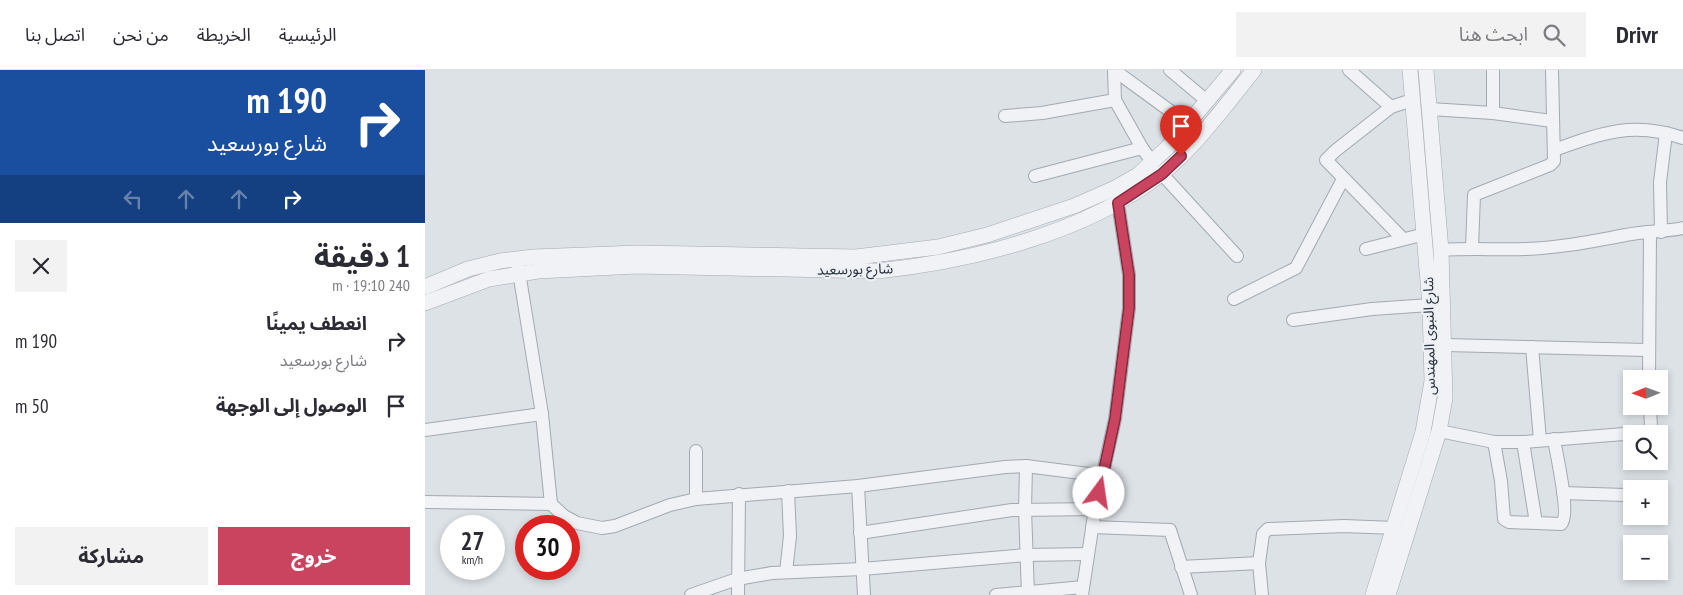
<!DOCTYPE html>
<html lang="ar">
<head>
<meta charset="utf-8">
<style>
	body { margin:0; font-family:"PT Sans Narrow","Noto Sans Arabic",sans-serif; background:#f2f2f3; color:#2b2b33; direction:rtl; height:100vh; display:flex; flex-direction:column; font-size:19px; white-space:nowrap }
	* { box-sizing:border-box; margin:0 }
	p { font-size:16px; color:#7c7c81 }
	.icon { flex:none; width:28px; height:28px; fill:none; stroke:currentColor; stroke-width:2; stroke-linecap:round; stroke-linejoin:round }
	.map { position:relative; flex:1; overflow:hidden; direction:ltr }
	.drawer { display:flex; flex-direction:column; background:#fff; width:425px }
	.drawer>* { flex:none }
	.banner { background:#1a4fa0; color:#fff; overflow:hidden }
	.needle { width:32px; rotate:269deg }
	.controls { position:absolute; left:1198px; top:300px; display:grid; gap:10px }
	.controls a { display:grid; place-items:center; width:45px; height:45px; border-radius:0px; background:#fff; box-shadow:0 2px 8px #0003; font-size:25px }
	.speed { position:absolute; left:15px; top:445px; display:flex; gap:10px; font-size:25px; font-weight:700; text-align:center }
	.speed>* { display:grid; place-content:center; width:65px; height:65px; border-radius:50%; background:#fff; box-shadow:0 2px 8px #0003; line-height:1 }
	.speed small { font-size:12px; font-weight:400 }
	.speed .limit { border:8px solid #d22; background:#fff; color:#111 }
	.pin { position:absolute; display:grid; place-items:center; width:42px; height:42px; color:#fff; margin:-51px -21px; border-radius:50% 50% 50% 0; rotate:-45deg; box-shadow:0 0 5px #0007 }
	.pin .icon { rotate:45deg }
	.me { position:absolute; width:55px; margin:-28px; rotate:14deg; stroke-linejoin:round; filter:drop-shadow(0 0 4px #0008) }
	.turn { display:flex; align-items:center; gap:18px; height:105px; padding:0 15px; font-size:22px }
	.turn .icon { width:65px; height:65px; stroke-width:2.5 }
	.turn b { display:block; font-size:35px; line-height:42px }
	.lanes { display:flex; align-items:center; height:48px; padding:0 15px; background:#0003; justify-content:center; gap:25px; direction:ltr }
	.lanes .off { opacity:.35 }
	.round { display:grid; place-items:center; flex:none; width:52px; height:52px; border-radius:0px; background:#f2f2f3 }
	.summary { display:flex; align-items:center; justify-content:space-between; height:85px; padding:0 15px }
	h1 { font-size:30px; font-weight:700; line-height:38px }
	.button { display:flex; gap:10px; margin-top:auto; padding:10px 15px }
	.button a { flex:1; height:58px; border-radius:0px; background:#ca4460; color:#fff; font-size:20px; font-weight:700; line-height:58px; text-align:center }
	.button a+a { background:#f2f2f3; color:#2b2b33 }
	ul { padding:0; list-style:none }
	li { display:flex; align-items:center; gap:15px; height:65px; padding:0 15px }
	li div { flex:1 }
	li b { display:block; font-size:19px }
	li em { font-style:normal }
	header { display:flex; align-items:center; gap:30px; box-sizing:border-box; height:70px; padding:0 25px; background:#fff; border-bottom:1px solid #e1e1e2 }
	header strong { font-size:24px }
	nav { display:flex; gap:28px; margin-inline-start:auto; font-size:18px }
	.search { width:350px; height:45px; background:#f2f2f3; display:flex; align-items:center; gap:12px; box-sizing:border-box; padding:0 18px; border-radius:0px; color:#7c7c81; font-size:19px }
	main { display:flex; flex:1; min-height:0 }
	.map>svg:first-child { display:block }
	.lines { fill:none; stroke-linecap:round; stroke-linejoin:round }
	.minor-casing { stroke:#a3a9b1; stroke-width:14 }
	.tertiary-casing { stroke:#a3a9b1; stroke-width:16 }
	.minor { stroke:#f0f2f5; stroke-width:12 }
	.tertiary { stroke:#f0f2f5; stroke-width:15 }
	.route-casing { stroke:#832c3e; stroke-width:12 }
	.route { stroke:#ca4460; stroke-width:9 }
	.labels { text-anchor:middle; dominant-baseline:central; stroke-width:4; stroke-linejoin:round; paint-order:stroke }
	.street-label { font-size:14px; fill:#27303d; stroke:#edf0f5 }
</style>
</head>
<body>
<header>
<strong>Drivr</strong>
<div class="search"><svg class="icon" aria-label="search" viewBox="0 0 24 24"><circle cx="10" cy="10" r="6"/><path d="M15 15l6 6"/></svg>ابحث هنا</div>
<nav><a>الرئيسية</a><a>الخريطة</a><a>من نحن</a><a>اتصل بنا</a></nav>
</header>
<main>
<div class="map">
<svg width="1258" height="525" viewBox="0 0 1258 525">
	<rect width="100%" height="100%" fill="#dde2e7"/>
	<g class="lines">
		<g class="minor-casing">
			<g id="minor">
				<polyline points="689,0 690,30 717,78 728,93"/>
				<polyline points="689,0 763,54"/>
				<polyline points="745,0 782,31"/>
				<polyline points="924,0 966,37"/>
				<polyline points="1005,39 1068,43 1127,51"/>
				<polyline points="1068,43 1068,0"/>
				<polyline points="580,46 617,43 690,30"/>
				<path d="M 1129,80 C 1177,63 1208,51 1258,68"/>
				<polyline points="737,104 812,186"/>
				<polyline points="610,106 717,78"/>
				<polyline points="1236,162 1235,112 1241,63"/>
				<polyline points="977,168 901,90 910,81 966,37 987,30"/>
				<polyline points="1047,178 1049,125 1125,95 1129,91 1127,0"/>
				<polyline points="941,179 1000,164"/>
				<path d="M 1016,180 C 1045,178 1073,180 1101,179 C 1135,178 1168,171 1201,165 C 1219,161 1239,162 1258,158"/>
				<polyline points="93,196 117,344 126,434 139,446 152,453 177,458 190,456 245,435 271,429 433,416 580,397 601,396 679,406"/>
				<polyline points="809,229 871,198 918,109"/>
				<polyline points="868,250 947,239 1005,235"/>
				<polyline points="1021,275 1222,280"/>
				<polyline points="1107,277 1115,370"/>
				<polyline points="1224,309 1225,163"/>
				<polyline points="0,360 117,344"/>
				<polyline points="1014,361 1069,372 1098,372 1224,362 1226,358 1225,336"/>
				<path d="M 1069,372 L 1076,411 L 1079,449 L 1084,452 L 1136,454 C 1146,446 1131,383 1129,369"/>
				<polyline points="1098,372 1111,453"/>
				<polyline points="271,381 271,429"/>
				<polyline points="601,396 600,439 603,525"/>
				<polyline points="433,416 439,525"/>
				<polyline points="1138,423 1199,425"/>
				<polyline points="0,432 126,434"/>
				<polyline points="667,457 745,460 766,525"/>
				<polyline points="435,463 587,440 670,439"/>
				<polyline points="834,493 838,464 843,459 919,456 970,458"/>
				<polyline points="756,497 834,493 837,525"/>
				<polyline points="361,502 365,466 363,421"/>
				<polyline points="266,525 312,509 347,503 437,499 601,485 663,484"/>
				<polyline points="313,525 314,424"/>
				<polyline points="571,525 658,517"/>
				<polyline points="657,525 670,439 690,349 704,238 704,205 693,133"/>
			</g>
		</g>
		<g class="tertiary-casing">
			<g id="tertiary">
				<polyline points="0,217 43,199 75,191 108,187 213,183 431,187 513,177 562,165 649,136 690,118 713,105 743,77 808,0"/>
				<path d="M 0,233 L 64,209 L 113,201 L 212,196 L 453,201 C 547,191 661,163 736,104 C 768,80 803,32 829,0"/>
				<polyline points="948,525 998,362 1007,311 1005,235 985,0"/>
				<polyline points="963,525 1014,361 1020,328 1016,180 1001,0"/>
			</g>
		</g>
		<use href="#minor" class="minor"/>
		<use href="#tertiary" class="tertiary"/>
	</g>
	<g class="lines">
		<g class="route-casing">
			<polyline id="route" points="674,423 690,349 704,238 704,205 693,133 737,104 756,86"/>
		</g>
		<use href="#route" class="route"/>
	</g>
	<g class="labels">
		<g class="street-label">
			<text transform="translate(430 199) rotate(-1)">شارع بورسعيد</text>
			<text transform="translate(1004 266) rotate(-91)">شارع النبوى المهندس</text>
		</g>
	</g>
</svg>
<div class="controls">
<a><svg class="needle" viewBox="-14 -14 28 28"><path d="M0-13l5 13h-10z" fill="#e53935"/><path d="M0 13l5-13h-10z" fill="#7c7c81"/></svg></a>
<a><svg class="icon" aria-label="search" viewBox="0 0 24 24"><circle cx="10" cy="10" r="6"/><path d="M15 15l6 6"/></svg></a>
<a>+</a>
<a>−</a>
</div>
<div class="speed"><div>27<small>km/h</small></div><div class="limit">30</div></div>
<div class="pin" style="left:756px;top:86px;background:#d93025"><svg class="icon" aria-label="arrive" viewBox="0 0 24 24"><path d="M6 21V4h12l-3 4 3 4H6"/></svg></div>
<svg class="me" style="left:674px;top:423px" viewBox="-20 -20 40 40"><circle r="19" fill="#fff"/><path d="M0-13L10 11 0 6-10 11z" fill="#ca4460"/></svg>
</div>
<section class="drawer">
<div class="banner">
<div class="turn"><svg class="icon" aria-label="right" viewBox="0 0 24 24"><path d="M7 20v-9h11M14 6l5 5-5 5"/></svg><div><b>190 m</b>شارع بورسعيد</div></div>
<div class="lanes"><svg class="icon off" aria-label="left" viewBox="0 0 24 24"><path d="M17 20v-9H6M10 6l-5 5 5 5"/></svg><svg class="icon off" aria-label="ahead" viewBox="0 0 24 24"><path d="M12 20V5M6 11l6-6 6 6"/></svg><svg class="icon off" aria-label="ahead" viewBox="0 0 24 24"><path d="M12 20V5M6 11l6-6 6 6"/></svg><svg class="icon" aria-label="right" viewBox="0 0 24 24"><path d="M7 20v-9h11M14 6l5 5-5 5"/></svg></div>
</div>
<div class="summary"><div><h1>1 دقيقة</h1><p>240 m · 19:10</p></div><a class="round"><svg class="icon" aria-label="close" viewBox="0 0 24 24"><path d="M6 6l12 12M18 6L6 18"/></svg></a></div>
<ul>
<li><svg class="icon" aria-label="right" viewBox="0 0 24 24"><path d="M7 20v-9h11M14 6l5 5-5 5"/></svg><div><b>انعطف يمينًا</b><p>شارع بورسعيد</p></div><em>190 m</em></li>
<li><svg class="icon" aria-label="arrive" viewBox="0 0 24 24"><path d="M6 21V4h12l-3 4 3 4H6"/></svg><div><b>الوصول إلى الوجهة</b></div><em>50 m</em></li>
</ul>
<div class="button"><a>خروج</a><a>مشاركة</a></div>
</section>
</main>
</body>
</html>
